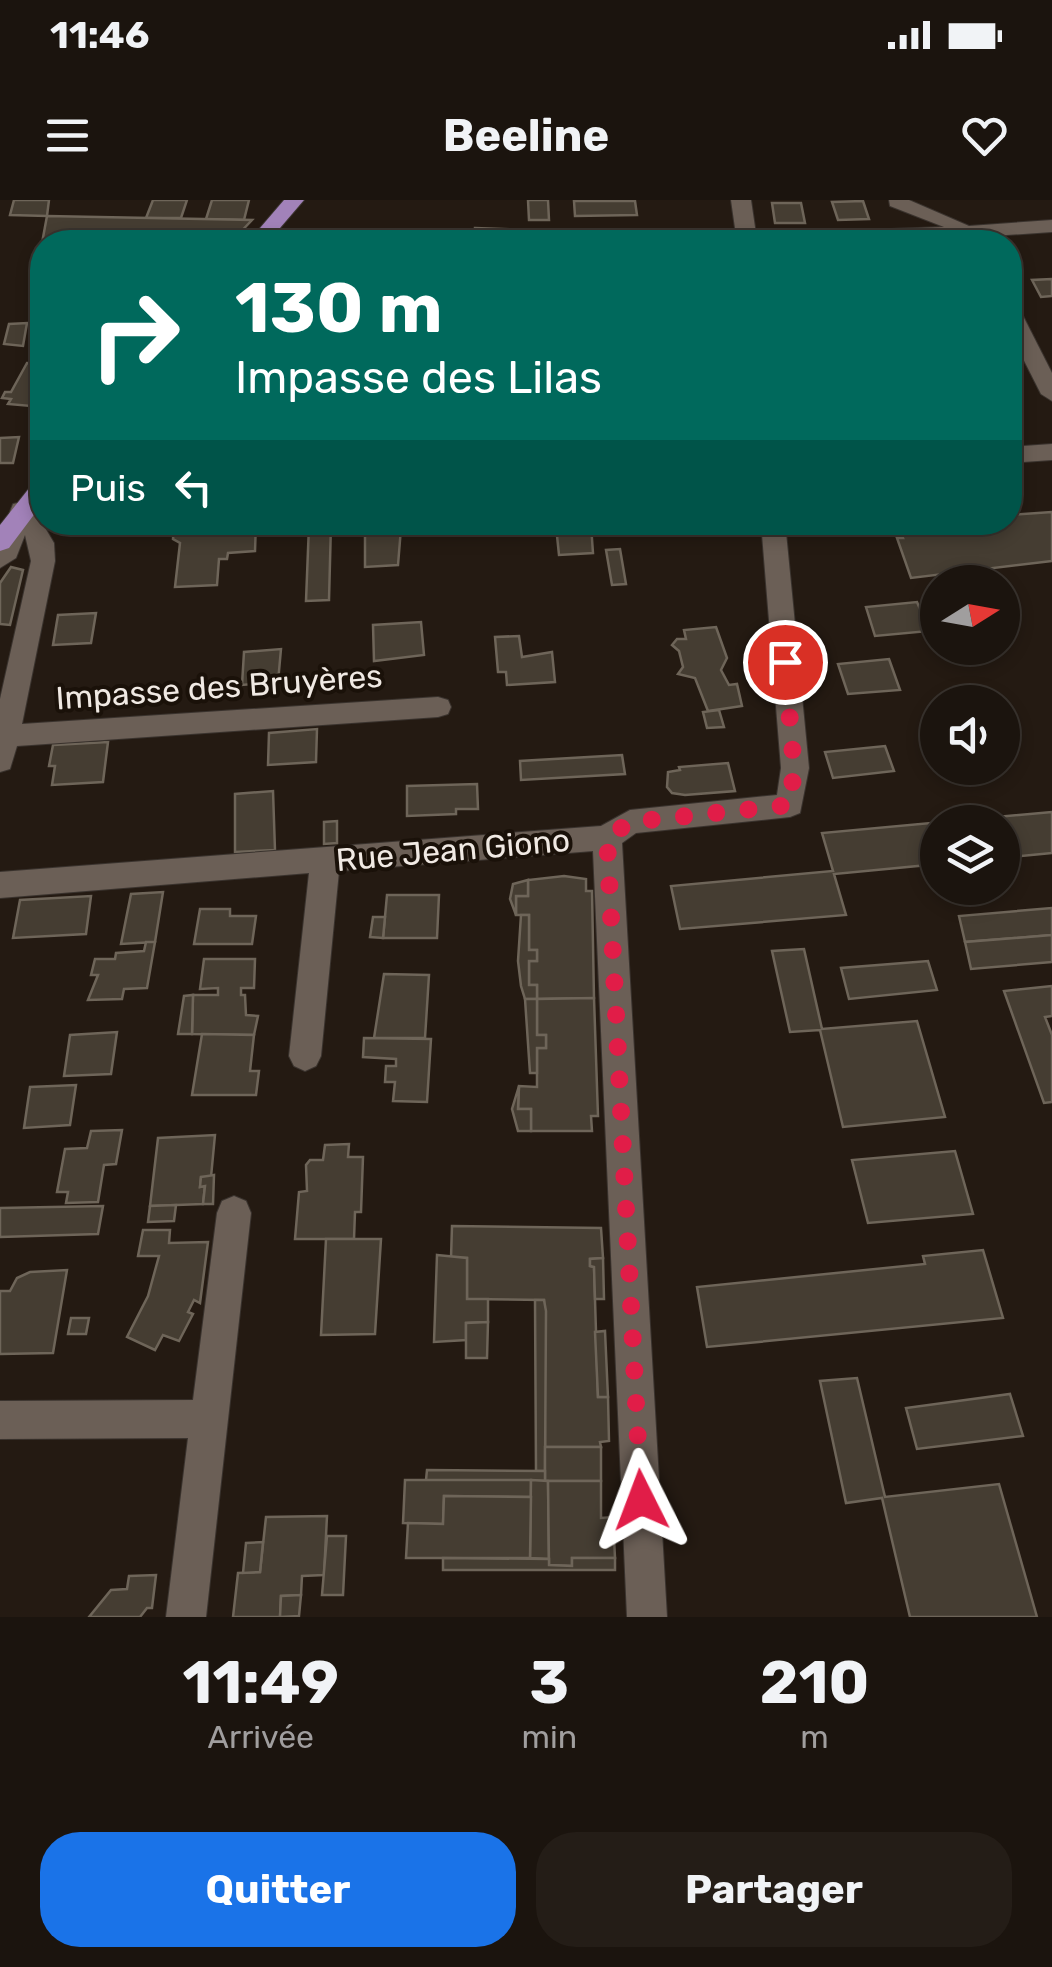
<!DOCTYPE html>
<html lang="fr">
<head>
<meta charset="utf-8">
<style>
	body { margin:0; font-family:Rubik,sans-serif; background:#241d17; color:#f1f3f6; height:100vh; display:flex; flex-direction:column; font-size:38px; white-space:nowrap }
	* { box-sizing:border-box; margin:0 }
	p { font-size:32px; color:#a09e9e }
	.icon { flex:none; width:55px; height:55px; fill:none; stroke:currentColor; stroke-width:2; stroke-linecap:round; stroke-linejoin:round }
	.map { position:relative; height:1417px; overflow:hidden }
	.drawer { display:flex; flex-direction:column; background:#1b140e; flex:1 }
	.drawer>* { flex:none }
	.hud { position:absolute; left:30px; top:30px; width:992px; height:305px; border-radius:40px; box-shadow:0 5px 15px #0003,0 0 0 2px #39332e; background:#00695c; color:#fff; overflow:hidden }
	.needle { width:65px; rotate:79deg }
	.buttons { position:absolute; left:920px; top:365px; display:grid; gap:20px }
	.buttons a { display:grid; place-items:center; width:100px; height:100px; border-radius:50%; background:#1b140e; box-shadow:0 5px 15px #0003,0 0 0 2px #39332e; font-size:50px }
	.pin { position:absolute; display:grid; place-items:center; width:85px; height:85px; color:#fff; margin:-42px; border:5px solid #fff; border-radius:50%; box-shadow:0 2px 10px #0007 }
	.me { position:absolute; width:110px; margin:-55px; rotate:357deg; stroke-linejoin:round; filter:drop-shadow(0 0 8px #0008) }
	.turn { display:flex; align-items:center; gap:35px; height:210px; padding:0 40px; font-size:45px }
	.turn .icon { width:130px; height:130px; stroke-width:2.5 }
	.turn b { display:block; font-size:70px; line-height:85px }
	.then { display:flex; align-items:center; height:95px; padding:0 40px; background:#0003; gap:20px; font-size:38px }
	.eta { display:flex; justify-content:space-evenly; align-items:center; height:170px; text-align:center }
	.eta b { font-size:60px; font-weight:700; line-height:70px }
	.button { display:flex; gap:20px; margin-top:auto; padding:20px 40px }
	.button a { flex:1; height:115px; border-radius:40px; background:#1a73e8; color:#fff; font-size:40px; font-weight:700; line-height:115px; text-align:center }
	.button a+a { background:#241d17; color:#f1f3f6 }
	.status { display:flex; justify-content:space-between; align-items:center; height:70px; padding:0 50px; background:#1b140e; direction:ltr }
	.status svg { height:28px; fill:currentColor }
	header { display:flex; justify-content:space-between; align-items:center; height:130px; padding:0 40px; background:#1b140e; font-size:45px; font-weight:700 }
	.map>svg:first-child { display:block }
	.building { fill:#453d32; stroke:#6e6559; stroke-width:2.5 }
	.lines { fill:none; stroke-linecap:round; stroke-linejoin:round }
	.minor-casing { stroke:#3a332e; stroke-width:2 }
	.major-casing { stroke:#3a332e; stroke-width:2 }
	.minor { fill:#6b5f56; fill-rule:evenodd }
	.major { fill:#a282b9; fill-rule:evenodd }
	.route { stroke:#e11d48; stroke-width:18; stroke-dasharray:0 32.4 }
	.labels { text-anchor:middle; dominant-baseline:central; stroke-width:8; stroke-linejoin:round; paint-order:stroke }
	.street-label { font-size:32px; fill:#f0e9e3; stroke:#1a1109 }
</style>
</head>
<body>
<div class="status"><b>11:46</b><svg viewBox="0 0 49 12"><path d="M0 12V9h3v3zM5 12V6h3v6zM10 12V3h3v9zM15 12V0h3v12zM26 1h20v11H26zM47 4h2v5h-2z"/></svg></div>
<header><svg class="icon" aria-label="menu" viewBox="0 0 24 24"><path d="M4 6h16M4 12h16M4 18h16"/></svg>Beeline<svg class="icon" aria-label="heart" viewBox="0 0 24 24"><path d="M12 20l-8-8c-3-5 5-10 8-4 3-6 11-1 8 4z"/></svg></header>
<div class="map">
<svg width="1052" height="1417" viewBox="0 0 1052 1417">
	<rect width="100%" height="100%" fill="#241a12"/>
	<g class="building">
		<polygon points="14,0 49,0 47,16 10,15"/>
		<polygon points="153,0 187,0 181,18 146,18"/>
		<polygon points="212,0 249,0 244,20 206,19"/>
		<polygon points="528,0 548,0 549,20 529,20"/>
		<polygon points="574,1 635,1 637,15 575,16"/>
		<polygon points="863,1 869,19 838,20 832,2"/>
		<polygon points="772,3 801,3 805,23 775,23"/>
		<polygon points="47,16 151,18 252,20 231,42 42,43"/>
		<polygon points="475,28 532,30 545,36 544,42 475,41"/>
		<polygon points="327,33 441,35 441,41 445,42 302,42 310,36"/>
		<polygon points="700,37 701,42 636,42 636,38"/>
		<polygon points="1052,79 1052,96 1041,97 1032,80"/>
		<polygon points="27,123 23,146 4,144 9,124"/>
		<polygon points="27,163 42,164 42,207 8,204 11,199 2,198 5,192 11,192"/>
		<polygon points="19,237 13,263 0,263 0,238"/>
		<polygon points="1052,312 1052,361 911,378 897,338 903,338 898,325 798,334 794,322 1010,322 1010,315"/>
		<polygon points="196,322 222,322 221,326 256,322 255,351 228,353 227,359 219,359 217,385 175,387 180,343 173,339 174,325"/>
		<polygon points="365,322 396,322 396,328 401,328 398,365 365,367"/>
		<polygon points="661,322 730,322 732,330 664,335"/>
		<polygon points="331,324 329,400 306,401 309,325"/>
		<polygon points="591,325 593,353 559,355 556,326"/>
		<polygon points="620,349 626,384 612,385 606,350"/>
		<polygon points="11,367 23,370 10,425 0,424 0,383"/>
		<polygon points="917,402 929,431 875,436 866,407"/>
		<polygon points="96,413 91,443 53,445 58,415"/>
		<polygon points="421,422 424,455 374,461 373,425"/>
		<polygon points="716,427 727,458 721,470 729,485 737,484 742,506 708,511 695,478 678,474 683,467 679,451 672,445 677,439 686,439 684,430"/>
		<polygon points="519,436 522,457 552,452 555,482 507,485 506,472 498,472 495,437"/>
		<polygon points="281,449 278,482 242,485 244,452"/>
		<polygon points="889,459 900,490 848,494 838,464"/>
		<polygon points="719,510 724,527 707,528 703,512"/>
		<polygon points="317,529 316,562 268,565 269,533"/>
		<polygon points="108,542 103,582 52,585 55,566 49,566 53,545"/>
		<polygon points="885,546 894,571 833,578 825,552"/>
		<polygon points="622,555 625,574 521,580 520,561"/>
		<polygon points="728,563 735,591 685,595 672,593 667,587 668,572 680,570 679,567"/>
		<polygon points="477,584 478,609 456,609 456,614 407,616 407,586"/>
		<polygon points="273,591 275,650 235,652 235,594"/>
		<polygon points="1052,612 1052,653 1002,658 1002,622 938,622 938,664 834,674 846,715 680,729 671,686 833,671 822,633"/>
		<polygon points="337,621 337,643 324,644 324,622"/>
		<polygon points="564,676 586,679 586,691 592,691 594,798 537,799 537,785 529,785 529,761 537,761 537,750 529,750 529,715 516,715 516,696 528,696 528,680"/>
		<polygon points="528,680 528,696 516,696 516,715 510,699 513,684"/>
		<polygon points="163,692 155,742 121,744 131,694"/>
		<polygon points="387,695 439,695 437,738 383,738"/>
		<polygon points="91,696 86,734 13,738 20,700"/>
		<polygon points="1052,708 1052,735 965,742 959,716"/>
		<polygon points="200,709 230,709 230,716 256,716 252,744 194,744"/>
		<polygon points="521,715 529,715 529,750 537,750 537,761 529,761 529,785 537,785 537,799 525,799 521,786 518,761"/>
		<polygon points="373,717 385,717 383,738 370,737"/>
		<polygon points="1052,735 1052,762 971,769 965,742"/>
		<polygon points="146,742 155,742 147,788 124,789 122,799 88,800 98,775 91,775 95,759 115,759 116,753 144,751"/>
		<polygon points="804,749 822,829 917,821 945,917 843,927 820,830 790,832 772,751"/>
		<polygon points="204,759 255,759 254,788 241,788 241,795 245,795 246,815 258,816 254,835 192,834 193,795 218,795 218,788 200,789"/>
		<polygon points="928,761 937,790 849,799 841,768"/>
		<polygon points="384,774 429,775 425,838 374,838"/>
		<polygon points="1052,786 1052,816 1045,817 1052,835 1052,902 1044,903 1004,791"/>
		<polygon points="193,795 192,834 178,834 184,796"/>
		<polygon points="594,798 598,916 591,916 592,931 531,931 531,909 518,909 519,886 537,887 537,848 546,848 546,835 537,835 537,799"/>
		<polygon points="525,799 537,799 537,835 546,835 546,848 537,848 537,873 530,873"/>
		<polygon points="117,832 111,874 64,876 70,835"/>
		<polygon points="202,834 254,835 250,871 259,871 256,895 192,895"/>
		<polygon points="364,838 431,839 427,902 393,901 395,882 385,882 386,866 396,866 396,859 363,857"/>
		<polygon points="76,885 70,925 24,928 30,887"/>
		<polygon points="519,886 518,909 531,909 531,931 518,931 512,909"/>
		<polygon points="122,930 116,964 104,965 98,1002 66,1003 68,992 57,992 65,949 87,948 91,931"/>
		<polygon points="215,935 211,977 201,977 200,987 205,986 203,1004 150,1006 158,938"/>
		<polygon points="349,944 348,957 363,957 361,1012 355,1012 354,1039 295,1039 299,992 307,991 306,965 310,960 323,960 325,945"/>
		<polygon points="955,951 973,1014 868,1023 852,960"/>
		<polygon points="214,975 213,1004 203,1004 205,986 200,987 201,977"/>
		<polygon points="176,1005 174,1021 148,1022 150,1006"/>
		<polygon points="103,1006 98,1034 0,1037 0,1008"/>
		<polygon points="452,1026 601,1028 603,1058 590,1059 590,1066 594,1067 598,1197 608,1197 609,1241 600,1242 601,1247 545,1247 544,1100 467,1099 467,1058 451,1058"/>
		<polygon points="143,1030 170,1030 169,1043 208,1042 200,1103 194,1100 188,1112 193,1114 179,1141 163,1135 155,1150 127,1137 148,1096 159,1056 138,1056"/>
		<polygon points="326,1039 381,1039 375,1134 321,1135"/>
		<polygon points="983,1050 1003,1118 707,1147 697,1087 925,1064 923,1056"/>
		<polygon points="437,1055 467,1058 467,1099 488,1099 488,1122 466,1123 466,1140 434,1142"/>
		<polygon points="603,1058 604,1099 595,1099 594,1067 590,1066 590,1059"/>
		<polygon points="67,1070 53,1153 0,1154 0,1091 10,1091 17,1078 30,1072"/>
		<polygon points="535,1100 544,1100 546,1111 545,1271 536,1271"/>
		<polygon points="71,1118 89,1118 86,1134 68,1134"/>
		<polygon points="488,1122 487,1158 466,1158 466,1123"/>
		<polygon points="605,1131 608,1197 598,1197 595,1132"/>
		<polygon points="857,1178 885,1297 999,1284 1037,1417 910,1417 882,1298 846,1303 820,1181"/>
		<polygon points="1010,1194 1023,1236 917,1249 906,1208"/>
		<rect x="545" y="1247" width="56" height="34"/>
		<polygon points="427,1270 545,1271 545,1281 426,1280"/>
		<polygon points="405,1280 531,1280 531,1297 444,1296 443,1324 403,1323"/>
		<polygon points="531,1280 548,1281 549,1359 530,1358"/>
		<polygon points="548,1281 601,1281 601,1318 613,1317 615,1358 572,1358 572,1366 549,1365"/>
		<polygon points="444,1296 531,1297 530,1358 406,1358 408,1323 443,1324"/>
		<polygon points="327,1316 324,1375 302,1376 301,1395 281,1396 280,1417 233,1417 238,1373 260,1372 266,1317"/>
		<polygon points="327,1336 346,1336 343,1395 322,1395"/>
		<polygon points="263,1342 260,1372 243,1373 246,1343"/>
		<polygon points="443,1358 549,1359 549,1365 572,1366 572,1358 615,1358 615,1370 443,1370"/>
		<polygon points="156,1375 152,1408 147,1408 140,1417 89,1417 111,1390 127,1389 129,1376"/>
		<polygon points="301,1395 299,1416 280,1417 281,1396"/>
	</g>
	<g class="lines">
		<g class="minor-casing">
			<g id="minor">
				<polygon points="731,0 751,0 756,34 944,27 890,6 889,0 909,0 969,26 1052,20 1052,32 902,42 737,42"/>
				<polygon points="1010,106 1021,112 1052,173 1052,201 1041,194 1010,133"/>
				<polygon points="1052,244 1052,260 1010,263 1010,247"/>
				<polygon points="22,302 31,304 54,343 55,361 22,524 438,497 448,500 451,507 448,514 438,517 17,546 10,569 0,572 0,499 31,361 25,335 16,358 0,368 0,337 13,304"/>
				<polygon points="761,322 785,322 809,568 800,613 790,617 636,633 622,643 667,1417 627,1417 593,651 339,671 321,856 316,866 305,871 294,866 289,856 309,673 0,698 0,672 601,626 630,610 777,595 781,568"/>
				<polygon points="234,996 246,1001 251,1013 206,1417 166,1417 188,1238 0,1239 0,1201 193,1200 217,1013 222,1001"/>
			</g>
		</g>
		<g class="major-casing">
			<g id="major">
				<polygon points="284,0 304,0 268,42 248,42"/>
				<polygon points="42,280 42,304 9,348 0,351 0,325 34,282"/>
			</g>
		</g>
		<use href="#minor" class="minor"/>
		<use href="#major" class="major"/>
	</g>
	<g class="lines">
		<polyline class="route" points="641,1300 607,638 630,622 790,605 794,568 785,462"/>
	</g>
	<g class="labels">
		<g class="street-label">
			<text transform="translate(219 487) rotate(-4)">Impasse des Bruyères</text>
			<text transform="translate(453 650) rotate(-5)">Rue Jean Giono</text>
		</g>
	</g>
</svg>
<div class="buttons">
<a><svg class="needle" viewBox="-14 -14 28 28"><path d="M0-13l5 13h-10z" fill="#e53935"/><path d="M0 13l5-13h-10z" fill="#a09e9e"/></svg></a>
<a><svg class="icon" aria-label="sound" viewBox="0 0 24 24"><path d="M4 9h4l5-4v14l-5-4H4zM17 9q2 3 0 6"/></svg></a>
<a><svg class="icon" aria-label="layers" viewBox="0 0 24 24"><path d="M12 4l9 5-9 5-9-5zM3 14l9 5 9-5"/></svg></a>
</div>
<div class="pin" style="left:785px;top:462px;background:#d93025"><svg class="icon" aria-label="arrive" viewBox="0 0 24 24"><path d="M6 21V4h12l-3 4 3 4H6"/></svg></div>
<svg class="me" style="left:641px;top:1300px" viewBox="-20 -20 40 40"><path d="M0-17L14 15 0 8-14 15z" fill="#e11d48" stroke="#fff" stroke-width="4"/></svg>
<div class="hud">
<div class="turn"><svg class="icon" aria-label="right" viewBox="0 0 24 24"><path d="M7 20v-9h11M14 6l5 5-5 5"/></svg><div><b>130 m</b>Impasse des Lilas</div></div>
<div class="then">Puis<svg class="icon" aria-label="left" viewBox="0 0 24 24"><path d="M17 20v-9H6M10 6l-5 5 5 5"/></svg></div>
</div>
</div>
<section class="drawer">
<div class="eta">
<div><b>11:49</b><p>Arrivée</p></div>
<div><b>3</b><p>min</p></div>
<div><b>210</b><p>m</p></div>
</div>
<div class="button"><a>Quitter</a><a>Partager</a></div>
</section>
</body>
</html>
